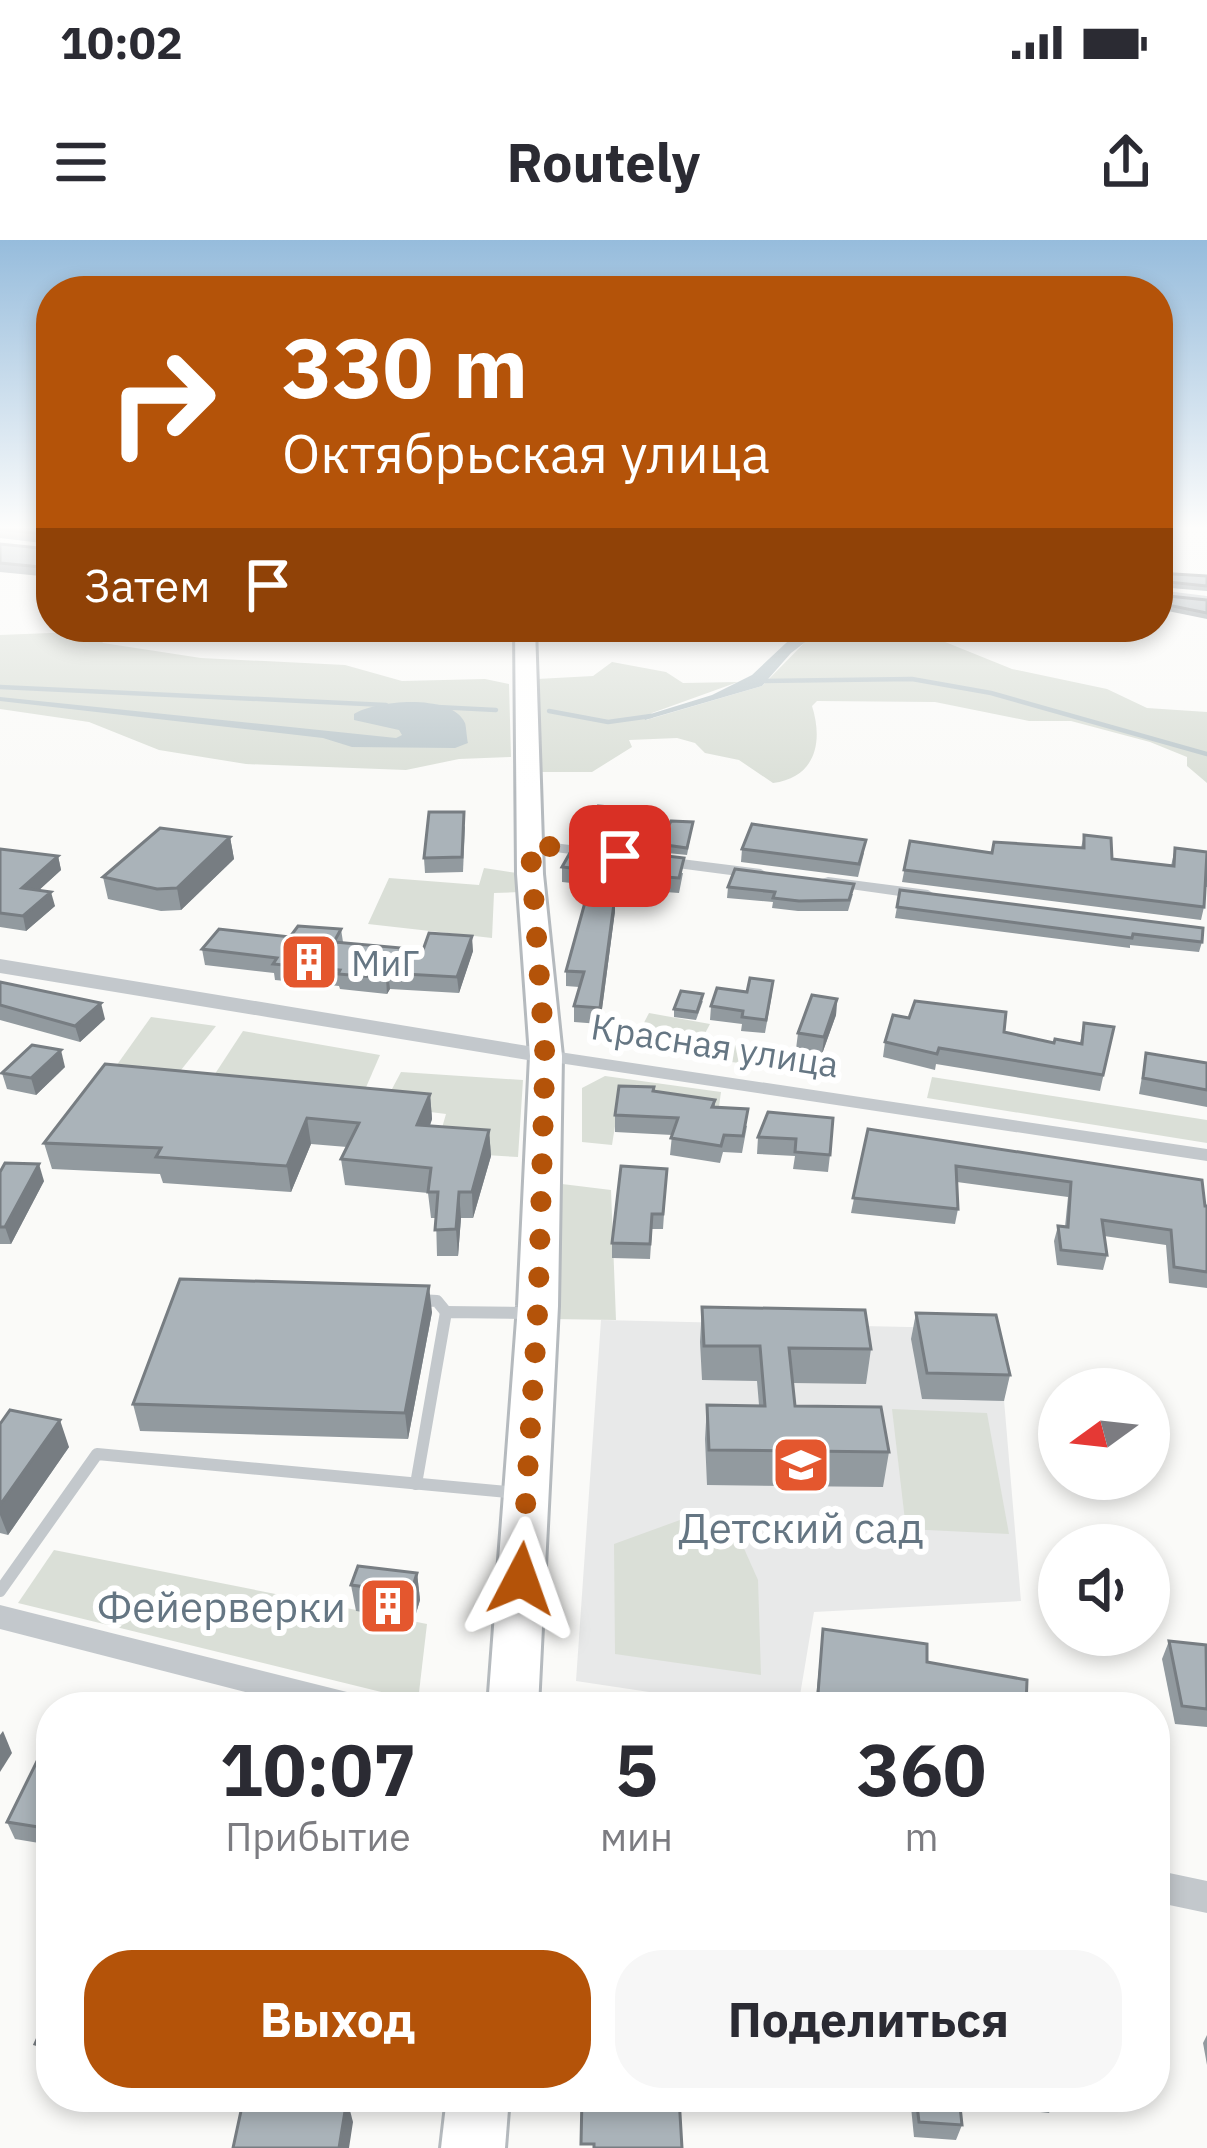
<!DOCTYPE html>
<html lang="ru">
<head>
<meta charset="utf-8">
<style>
	body { margin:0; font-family:"IBM Plex Sans",sans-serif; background:#f7f7f7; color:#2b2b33; height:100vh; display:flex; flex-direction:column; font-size:45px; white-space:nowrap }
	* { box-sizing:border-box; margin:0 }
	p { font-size:39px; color:#7c7c81 }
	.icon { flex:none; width:66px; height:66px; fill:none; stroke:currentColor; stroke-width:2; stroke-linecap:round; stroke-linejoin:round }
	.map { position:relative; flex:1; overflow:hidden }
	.sheet { position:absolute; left:36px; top:1452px; width:1134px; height:420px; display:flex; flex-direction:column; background:#fff; border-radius:48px; box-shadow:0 6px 18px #0003 }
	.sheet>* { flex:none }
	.guide { position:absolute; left:36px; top:36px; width:1137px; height:366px; border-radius:48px; box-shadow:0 6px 18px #0003; background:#b45309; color:#fff; overflow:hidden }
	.needle { width:78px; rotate:255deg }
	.fabs { position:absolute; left:1038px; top:1128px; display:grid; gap:24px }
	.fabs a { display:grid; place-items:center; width:132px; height:132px; border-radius:50%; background:#fff; box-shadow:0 6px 18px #0003; font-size:60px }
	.pin { position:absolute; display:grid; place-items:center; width:102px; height:102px; color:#fff; margin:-51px; border-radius:24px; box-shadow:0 6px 18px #0006 }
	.me { position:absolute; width:132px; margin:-66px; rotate:4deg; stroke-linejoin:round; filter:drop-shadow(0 0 9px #0008) }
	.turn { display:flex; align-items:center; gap:42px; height:252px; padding:0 48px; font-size:54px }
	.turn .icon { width:156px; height:156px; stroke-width:2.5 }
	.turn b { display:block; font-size:84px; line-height:102px }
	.then { display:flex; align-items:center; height:114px; padding:0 48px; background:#0003; gap:24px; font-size:45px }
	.eta { display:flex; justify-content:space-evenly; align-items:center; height:204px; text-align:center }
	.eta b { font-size:72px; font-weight:700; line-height:84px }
	.primary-button { display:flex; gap:24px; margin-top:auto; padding:24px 48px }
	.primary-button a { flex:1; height:138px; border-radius:48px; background:#b45309; color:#fff; font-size:48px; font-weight:700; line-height:138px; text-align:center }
	.primary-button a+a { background:#f7f7f7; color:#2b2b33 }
	.status { display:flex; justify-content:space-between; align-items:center; height:84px; padding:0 60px; background:#fff; direction:ltr }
	.status svg { height:33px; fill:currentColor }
	header { display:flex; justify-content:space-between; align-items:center; height:156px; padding:0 48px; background:#fff; font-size:54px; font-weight:700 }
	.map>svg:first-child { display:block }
	.built { fill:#e8e9e9 }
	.green { fill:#dadfd7 }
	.water { fill:#bbc7cb }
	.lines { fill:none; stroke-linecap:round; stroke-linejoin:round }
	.stream { stroke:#bbc7cb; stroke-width:4.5 }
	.primary-casing { stroke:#b5babe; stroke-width:6 }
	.service { stroke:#c3c8cc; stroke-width:12 }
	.minor { fill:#c3c8cc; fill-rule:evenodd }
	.tertiary { fill:#c3c8cc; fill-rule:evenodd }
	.primary { fill:#fff; fill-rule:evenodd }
	.wall { fill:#929a9f }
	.shaded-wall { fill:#777d82 }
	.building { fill:#aab3b9; stroke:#777d82; stroke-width:3 }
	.route { stroke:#b45309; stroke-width:21; stroke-dasharray:0 37.8 }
	.labels { text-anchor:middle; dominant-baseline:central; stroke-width:12; stroke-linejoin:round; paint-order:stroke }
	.poi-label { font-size:36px; fill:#657683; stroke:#fff; text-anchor:start }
	.street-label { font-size:36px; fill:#657683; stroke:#fff }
	.near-poi-label { font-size:42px; fill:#657683; stroke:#fff }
</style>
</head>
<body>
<div class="status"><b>10:02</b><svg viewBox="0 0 49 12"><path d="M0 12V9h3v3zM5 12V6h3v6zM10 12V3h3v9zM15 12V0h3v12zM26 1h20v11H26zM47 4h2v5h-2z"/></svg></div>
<header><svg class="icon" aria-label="menu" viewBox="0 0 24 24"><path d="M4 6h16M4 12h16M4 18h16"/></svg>Routely<svg class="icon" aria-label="share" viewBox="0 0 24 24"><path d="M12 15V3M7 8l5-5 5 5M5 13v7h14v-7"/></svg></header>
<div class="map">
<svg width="1207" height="1908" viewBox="0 0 1207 1908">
	<rect width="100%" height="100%" fill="#fafaf8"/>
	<polygon class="built" points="601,1080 998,1089 1021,1361 814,1372 798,1467 749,1467 576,1441"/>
	<g class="green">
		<path d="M 820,387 L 908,387 L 1012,429 L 1107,449 L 1147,468 L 1207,472 L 1207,543 L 1187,526 L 1187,517 L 1150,502 L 1071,481 L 1029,481 L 935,462 L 817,461 L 812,466 C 824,504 814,538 773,543 L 739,520 L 705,513 L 695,503 L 677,498 L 629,500 L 632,507 L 592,532 L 541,532 L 537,439 L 593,436 L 612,422 L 666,432 L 683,443 L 738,442 L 652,473 L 646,480 L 762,446 Z"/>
		<polygon points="75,392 98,395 103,403 201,418 345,425 402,441 485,439 509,444 511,517 459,519 406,530 246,524 159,510 89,482 0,469 0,395"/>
		<polygon points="484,628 517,633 520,652 494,653 492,698 368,684 389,638 479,645"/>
		<polygon points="649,773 710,784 695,812 633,804"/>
		<polygon points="151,777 216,786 162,854 104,843"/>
		<polygon points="243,791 380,815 364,852 211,840"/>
		<polygon points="723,803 826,821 824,834 716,820"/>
		<polygon points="401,832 523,840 518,917 435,912 446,874 383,866"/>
		<polygon points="605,836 721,852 718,874 620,855 612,905 582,902 582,848"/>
		<polygon points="932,837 1207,880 1207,903 927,858"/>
		<polygon points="562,944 611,950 616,1080 552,1079"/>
		<polygon points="892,1169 987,1173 1009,1294 906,1289"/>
		<polygon points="691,1276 734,1286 758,1340 761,1435 615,1414 614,1304"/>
		<polygon points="54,1310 427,1384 418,1461 18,1363"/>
	</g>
	<g class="water">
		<polygon points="802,388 824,388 791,413 762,446 645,480 644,476 712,455 752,435"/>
		<path d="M 0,457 L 396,498 L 402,495 L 399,490 L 354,480 L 354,474 C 376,460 452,453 465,483 C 466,485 467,501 468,503 L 455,508 L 352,507 L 323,498 L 0,461 Z"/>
	</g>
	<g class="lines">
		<g class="stream">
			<polyline points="762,441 912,439 991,453 1207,514"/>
			<polyline points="0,447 386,465"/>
			<polyline points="437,467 496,470"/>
			<polyline points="549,471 608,482 651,476"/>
		</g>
		<g class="primary-casing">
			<g id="primary">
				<polygon points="515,387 535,387 543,634 562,816 558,1066 538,1467 488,1467 518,1066 530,816 517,634"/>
				<polygon points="447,1857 509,1857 505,1908 441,1908"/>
			</g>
		</g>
		<g class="service">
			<polyline points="419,1060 437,1061 446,1072"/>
			<polyline points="416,1244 446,1072 527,1073"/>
			<polyline points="0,1351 97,1214 518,1253"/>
		</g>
		<g class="minor">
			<polygon points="1158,350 1207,356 1207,362 1158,356"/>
			<polygon points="530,600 761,629 769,634 761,639 525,608 522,605"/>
			<polygon points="828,637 928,650 936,655 928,660 822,645 822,639"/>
			<polygon points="546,810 1207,909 1207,921 539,820 537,816 539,812"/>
			<polygon points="0,1365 355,1454 365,1458 370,1467 304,1467 0,1389"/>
			<polygon points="1155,1630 1207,1641 1207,1673 1155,1662"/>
		</g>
		<polygon class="tertiary" points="0,719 546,809 558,816 546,823 0,733"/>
		<use href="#primary" class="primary"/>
	</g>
	<g class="wall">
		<polygon points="0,286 51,286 51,337 0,332 0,304 49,309 50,304 0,298"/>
		<polygon points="1158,333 1207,336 1207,351 1158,347"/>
		<polygon points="1158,350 1159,355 1207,360 1207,379 1158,369"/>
		<polygon points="594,387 696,387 696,390 669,390 668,396"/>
		<polygon points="625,582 612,606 585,602 585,588"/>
		<polygon points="693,582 687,615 658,612 659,604"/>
		<polygon points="465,586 463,632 425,633 424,618"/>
		<polygon points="1084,595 1112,619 1171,626 1175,608 1207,612 1207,647 1205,647 1204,667 1201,680 902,642 910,601 992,613 1081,608"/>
		<polygon points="230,597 234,619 181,670 161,671 108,659 103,637"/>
		<polygon points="0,609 58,616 61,630 39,650 55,666 26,691 0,687"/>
		<polygon points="742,609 864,613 858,637 741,622"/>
		<polygon points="602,622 590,645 562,642 562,627"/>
		<polygon points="683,633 679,653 638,650 638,635"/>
		<polygon points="728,647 853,654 848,671 798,671 772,668 773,662 727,658"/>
		<polygon points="897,667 1202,702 1199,712 1130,705 1130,708 895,678"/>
		<polygon points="615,671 600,784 574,782 574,766 579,747 566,746 566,731"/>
		<polygon points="341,689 343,702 423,710 473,711 459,753 390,749 387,754 340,749 339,746 275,740 274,733 205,725 202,709"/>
		<polygon points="0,742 105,779 80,802 0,780"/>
		<polygon points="772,754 765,793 741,791 742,784 710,780 711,766"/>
		<polygon points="837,759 836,775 822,814 796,809 798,793"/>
		<polygon points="703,761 696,780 674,777 674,769"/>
		<polygon points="909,778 1004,792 1054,803 1080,803 1084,783 1114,787 1100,851 936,824 935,830 883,817 885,802"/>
		<polygon points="1146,813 1207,823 1207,867 1139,854"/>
		<polygon points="65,827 36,855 7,849 2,833"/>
		<polygon points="653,851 715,860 715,867 747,886 742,913 723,912 720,923 670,915 672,895 615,892 615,875"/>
		<polygon points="430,854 432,879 430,886 489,890 491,916 473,978 461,978 458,1016 437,1016 436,978 431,978 428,953 345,945 341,919 347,907 311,904 291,952 163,943 160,934 52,929 44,903"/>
		<polygon points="768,872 830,915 828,932 793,929 795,916 757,914 758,897"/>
		<polygon points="868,889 1207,966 1207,1048 1169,1043 1166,1005 1104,996 1107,1015 1103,1030 1057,1025 1054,1001 1058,986 1065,987 1068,957 957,942 958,969 955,984 851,973"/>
		<polygon points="667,929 663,989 652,989 650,1019 612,1018 612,1003"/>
		<polygon points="0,932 44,941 11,1004 0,1004"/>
		<polygon points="702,1067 871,1109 866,1144 792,1143 795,1166 889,1212 883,1247 707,1245 705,1199 707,1165 759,1165 757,1141 702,1140 700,1102"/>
		<polygon points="432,1072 408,1199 140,1191 133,1164"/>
		<polygon points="916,1073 1010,1135 1004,1161 922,1159 911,1099"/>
		<polygon points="0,1184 69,1207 8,1295 0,1293"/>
		<polygon points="417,1333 420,1360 414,1380 356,1371 351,1345"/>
		<polygon points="823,1389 927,1422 1026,1467 815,1467"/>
		<polygon points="1169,1401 1207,1410 1207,1487 1175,1484 1162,1419"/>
		<polygon points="51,1500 51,1605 15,1599 7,1582"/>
		<polygon points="51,1768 51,1822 43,1820 35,1804"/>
		<polygon points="1207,1795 1207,1825 1203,1803"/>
		<polygon points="910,1857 959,1857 962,1885 956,1900 914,1897"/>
		<polygon points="989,1857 1056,1857 1049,1873 989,1866"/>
		<polygon points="1115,1857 1154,1857 1151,1862"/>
	</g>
	<g class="shaded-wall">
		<polygon points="625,568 625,582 612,606 612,591"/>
		<polygon points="230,597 234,619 181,670 177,648"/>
		<polygon points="602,608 602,622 590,645 590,630"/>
		<polygon points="58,616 61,630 26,662 22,648"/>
		<polygon points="51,652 55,666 26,691 23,676"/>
		<polygon points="615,656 615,671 600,784 600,768"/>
		<polygon points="472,696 473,711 459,753 457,737"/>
		<polygon points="388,733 390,749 387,754 386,738"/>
		<polygon points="837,759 836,775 822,814 824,797"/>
		<polygon points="101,763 105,779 80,802 75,786"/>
		<polygon points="61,810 65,827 36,855 31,838"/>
		<polygon points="430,854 432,879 420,911 417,885"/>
		<polygon points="307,878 311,904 291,952 287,926"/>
		<polygon points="489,890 491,916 473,978 472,952"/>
		<polygon points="39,924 44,941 11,1004 5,987"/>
		<polygon points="459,952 461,978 458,1016 456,989"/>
		<polygon points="429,1046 432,1072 408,1199 405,1173"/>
		<polygon points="60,1180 69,1207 8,1295 0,1275 0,1265"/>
		<polygon points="417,1333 420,1360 414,1380 411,1353"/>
		<polygon points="3,1491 12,1513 0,1532 0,1495"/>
		<polygon points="347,1859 353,1882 349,1908 339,1908"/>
	</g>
	<g class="building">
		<polygon points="0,286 51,286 51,295 0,289"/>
		<polygon points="51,301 51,328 0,323 0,304 49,309"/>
		<polygon points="1158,333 1207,336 1207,346 1158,341"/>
		<polygon points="1158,350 1159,355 1207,360 1207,373 1158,363"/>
		<polygon points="598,566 625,568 612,591 585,588"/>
		<polygon points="429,572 464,572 462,617 424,618"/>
		<polygon points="671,581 693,582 687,608 659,604"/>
		<polygon points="752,584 866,600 859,624 742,609"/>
		<polygon points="160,588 230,597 177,648 157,649 103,637"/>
		<polygon points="1084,595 1111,598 1112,619 1174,626 1175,608 1207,612 1204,667 904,630 910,601 992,613 994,602 1084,608"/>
		<polygon points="575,604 602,608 590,630 562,627"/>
		<polygon points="0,609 58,616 22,648 51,652 23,676 0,673"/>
		<polygon points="650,614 684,618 679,638 638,635"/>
		<polygon points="735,629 854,644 849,660 799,661 773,658 775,652 728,647"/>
		<polygon points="900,650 1203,688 1202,702 1133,694 1132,698 897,667"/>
		<polygon points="587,655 615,656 600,768 574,766 584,732 566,731"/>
		<polygon points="298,686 341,689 334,702 423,710 429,693 472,696 457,737 388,733 386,738 338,734 340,730 273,724 277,718 202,709 219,689 290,697"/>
		<polygon points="750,738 773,741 766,780 742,777 743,771 711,766 717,748 747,752"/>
		<polygon points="0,742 101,763 75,786 0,765"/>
		<polygon points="681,751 703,754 697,772 674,769"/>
		<polygon points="812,755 837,759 824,797 798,793"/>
		<polygon points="915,761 1006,772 1004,792 1054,803 1055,799 1082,804 1084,783 1114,787 1103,835 939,808 937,814 885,802 893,775 909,778"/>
		<polygon points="32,805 61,810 31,838 2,833"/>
		<polygon points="1146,813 1207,823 1207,850 1143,838"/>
		<polygon points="105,824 430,854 417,885 489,890 472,952 459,952 456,989 435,990 438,952 428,952 431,928 341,919 359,883 307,878 287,926 156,917 161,908 44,903"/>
		<polygon points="619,846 654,847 653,851 715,860 712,867 748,869 743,896 724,895 721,906 671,898 678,878 615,875"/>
		<polygon points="768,872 833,878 830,915 795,912 796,899 758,897"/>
		<polygon points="868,889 1202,940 1205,966 1207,966 1207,1032 1174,1027 1171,990 1102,980 1107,1015 1061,1010 1058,986 1068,987 1071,942 956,926 958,969 853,958"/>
		<polygon points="5,923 39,924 5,987 0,987 0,932"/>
		<polygon points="621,926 667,929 663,974 652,974 650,1004 612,1003"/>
		<polygon points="180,1039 429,1046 405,1173 133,1164"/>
		<polygon points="702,1067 865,1070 871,1109 789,1108 795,1166 881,1167 889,1212 709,1210 707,1165 765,1166 760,1106 704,1106"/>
		<polygon points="916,1073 996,1075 1010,1135 927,1133"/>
		<polygon points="10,1170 60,1180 0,1265 0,1184"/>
		<polygon points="358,1326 417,1333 411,1353 351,1345"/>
		<polygon points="823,1389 927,1404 927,1422 1027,1440 1026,1467 817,1467"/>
		<polygon points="1169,1401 1206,1405 1207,1469 1182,1466"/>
		<polygon points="1073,1461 1110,1467 1073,1467"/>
		<polygon points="48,1499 51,1500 51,1589 7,1582"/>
		<polygon points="51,1768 51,1808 35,1804"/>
		<polygon points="1155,1816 1160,1846 1155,1845"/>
		<polygon points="244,1857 347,1859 339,1908 233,1908"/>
		<polygon points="582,1857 679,1857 682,1908 594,1908 594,1904 581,1904"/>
		<polygon points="916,1857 959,1857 962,1885 919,1882"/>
	</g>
	<linearGradient id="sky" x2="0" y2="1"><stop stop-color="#96bcdc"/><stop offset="0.52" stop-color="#fdfdfc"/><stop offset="1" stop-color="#fdfdfc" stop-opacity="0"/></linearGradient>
	<rect width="1207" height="553" fill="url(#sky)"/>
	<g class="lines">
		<polyline class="route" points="521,1339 538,1066 545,816 530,604 620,616"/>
	</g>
	<defs>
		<g id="building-square" transform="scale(3)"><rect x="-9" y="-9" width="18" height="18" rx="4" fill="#e4572e" stroke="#fff"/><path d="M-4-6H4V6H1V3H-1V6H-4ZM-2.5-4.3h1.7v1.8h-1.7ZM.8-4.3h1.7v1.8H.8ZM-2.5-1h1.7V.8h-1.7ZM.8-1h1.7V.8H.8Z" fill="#fff"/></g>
		<g id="school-square" transform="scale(3)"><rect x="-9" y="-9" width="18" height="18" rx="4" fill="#e4572e" stroke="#fff"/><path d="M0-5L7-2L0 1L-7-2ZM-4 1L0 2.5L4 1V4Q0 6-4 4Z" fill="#fff"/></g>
	</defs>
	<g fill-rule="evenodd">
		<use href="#building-square" x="309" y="722"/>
		<use href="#school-square" x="801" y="1225"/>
		<use href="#building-square" x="388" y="1366"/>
	</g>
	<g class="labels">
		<g class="poi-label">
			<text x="351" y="722">МиГ</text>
		</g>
		<g class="street-label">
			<text transform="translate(715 805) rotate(9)">Красная улица</text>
		</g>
		<g class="near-poi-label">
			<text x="801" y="1287">Детский сад</text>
			<text x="346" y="1366" text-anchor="end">Фейерверки</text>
		</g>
	</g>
</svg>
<div class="fabs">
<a><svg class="needle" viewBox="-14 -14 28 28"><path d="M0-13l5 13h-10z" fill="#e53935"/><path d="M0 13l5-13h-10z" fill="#7c7c81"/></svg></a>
<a><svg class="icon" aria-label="sound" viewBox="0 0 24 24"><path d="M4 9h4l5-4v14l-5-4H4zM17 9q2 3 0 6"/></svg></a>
</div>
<div class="pin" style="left:620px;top:616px;background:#d93025"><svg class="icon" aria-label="arrive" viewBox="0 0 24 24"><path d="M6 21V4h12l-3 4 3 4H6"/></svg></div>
<svg class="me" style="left:521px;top:1339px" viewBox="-20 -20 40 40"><path d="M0-17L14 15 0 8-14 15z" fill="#b45309" stroke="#fff" stroke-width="4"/></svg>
<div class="guide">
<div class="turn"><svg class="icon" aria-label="right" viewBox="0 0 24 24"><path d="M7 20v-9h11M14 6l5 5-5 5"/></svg><div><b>330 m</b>Октябрьская улица</div></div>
<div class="then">Затем<svg class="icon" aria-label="arrive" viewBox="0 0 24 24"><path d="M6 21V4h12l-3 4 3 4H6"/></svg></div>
</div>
<section class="sheet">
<div class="eta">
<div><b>10:07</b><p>Прибытие</p></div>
<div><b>5</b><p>мин</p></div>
<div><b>360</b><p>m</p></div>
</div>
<div class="primary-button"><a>Выход</a><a>Поделиться</a></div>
</section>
</div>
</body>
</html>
